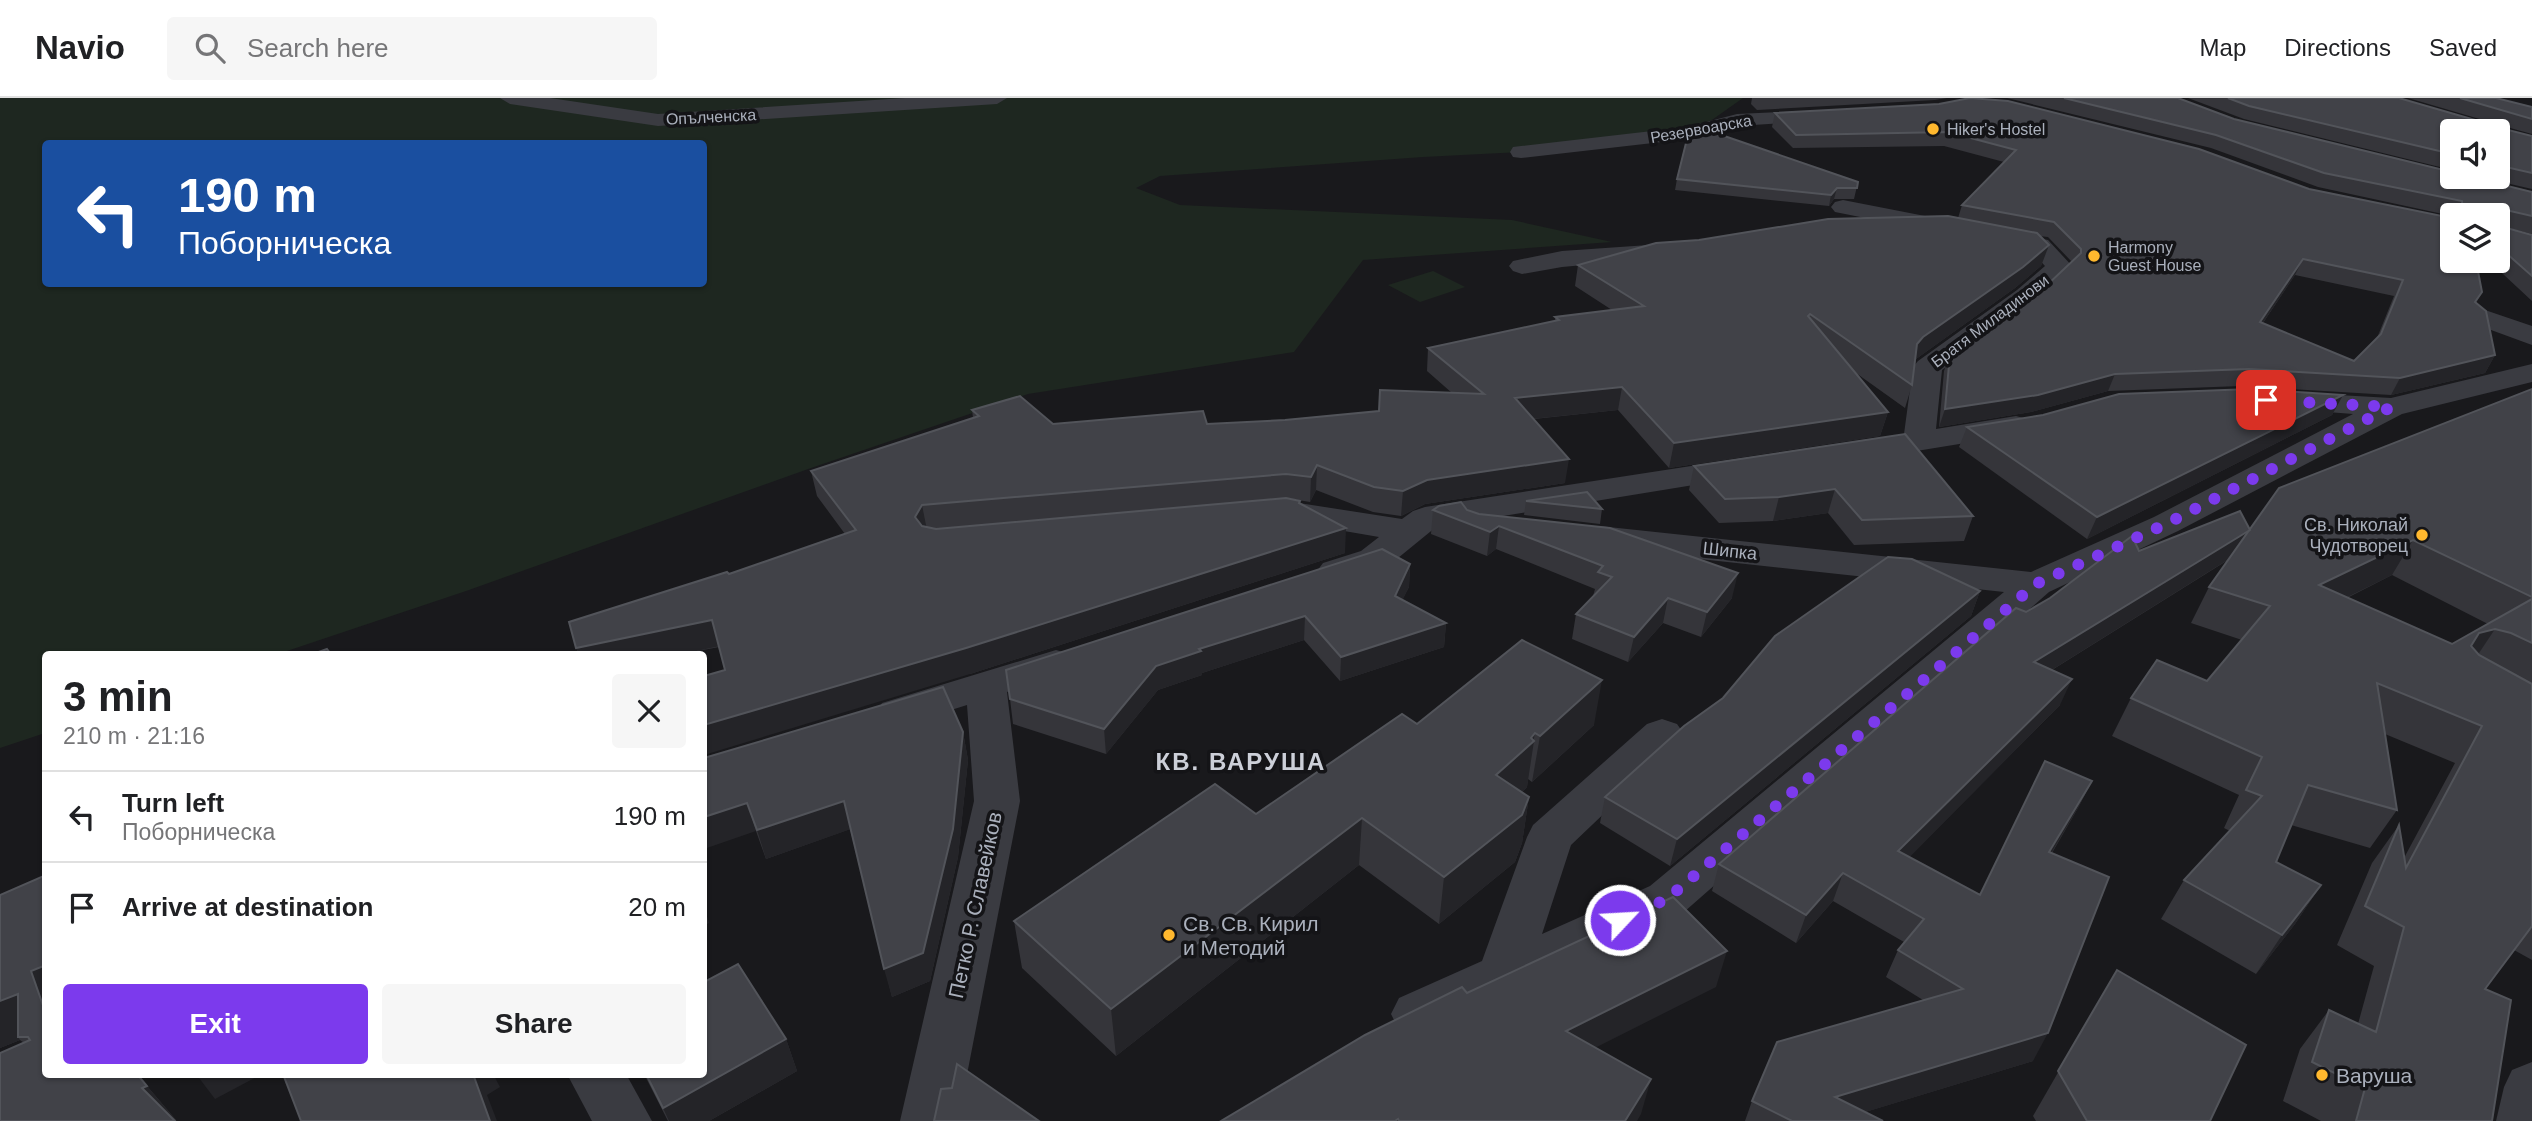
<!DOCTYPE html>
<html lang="en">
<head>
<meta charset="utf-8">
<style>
	body { margin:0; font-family:Arial,sans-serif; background:#f6f6f6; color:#202124; height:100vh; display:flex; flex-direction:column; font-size:26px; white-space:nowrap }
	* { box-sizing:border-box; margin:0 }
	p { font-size:23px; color:#757577 }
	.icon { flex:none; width:38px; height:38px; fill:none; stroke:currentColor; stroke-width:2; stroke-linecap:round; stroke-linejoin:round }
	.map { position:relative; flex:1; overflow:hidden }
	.drawer { position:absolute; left:42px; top:553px; width:665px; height:427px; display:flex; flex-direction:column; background:#fff; border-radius:7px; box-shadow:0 2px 5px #0004 }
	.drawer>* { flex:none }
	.top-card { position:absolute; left:42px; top:42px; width:665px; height:147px; border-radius:7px; box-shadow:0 2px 5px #0004; background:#1a4fa0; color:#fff; overflow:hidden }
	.tools { position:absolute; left:2440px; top:21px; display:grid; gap:14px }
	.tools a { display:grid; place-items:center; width:70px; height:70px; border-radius:7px; background:#fff; box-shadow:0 2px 5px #0004; font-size:35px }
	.pin { position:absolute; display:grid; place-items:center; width:60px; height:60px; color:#fff; margin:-30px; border-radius:14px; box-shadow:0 4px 10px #0006 }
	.me { position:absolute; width:77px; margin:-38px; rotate:65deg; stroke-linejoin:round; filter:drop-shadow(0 0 5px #0008) }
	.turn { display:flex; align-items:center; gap:24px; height:147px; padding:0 21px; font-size:32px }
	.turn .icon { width:91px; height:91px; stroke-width:2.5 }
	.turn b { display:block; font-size:49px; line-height:60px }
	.round { display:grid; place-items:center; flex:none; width:74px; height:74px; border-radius:7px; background:#f6f6f6 }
	.headline { display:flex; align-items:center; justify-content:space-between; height:119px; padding:0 21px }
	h1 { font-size:42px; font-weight:600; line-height:52px }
	.primary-button { display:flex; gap:14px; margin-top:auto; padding:14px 21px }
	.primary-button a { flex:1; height:80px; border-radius:7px; background:#7c3aed; color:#fff; font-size:28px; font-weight:600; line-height:80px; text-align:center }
	.primary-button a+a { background:#f6f6f6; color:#202124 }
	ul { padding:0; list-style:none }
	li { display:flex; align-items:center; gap:21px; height:91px; padding:0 21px; border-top:2px solid #e0e0e0 }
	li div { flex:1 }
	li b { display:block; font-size:26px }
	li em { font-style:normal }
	header { display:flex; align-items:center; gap:42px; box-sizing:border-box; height:98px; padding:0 35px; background:#fff; border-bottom:2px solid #e0e0e0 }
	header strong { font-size:33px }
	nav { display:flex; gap:38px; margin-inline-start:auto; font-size:24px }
	.search { width:490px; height:63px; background:#f6f6f6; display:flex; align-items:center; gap:18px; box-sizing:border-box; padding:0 24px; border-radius:7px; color:#757577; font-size:26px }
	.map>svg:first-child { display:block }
	.green { fill:#1e2720; fill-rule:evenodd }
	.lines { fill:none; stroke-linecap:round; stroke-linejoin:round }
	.minor { fill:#3a3b41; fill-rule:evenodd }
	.wall { fill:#35353a; fill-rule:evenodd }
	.shaded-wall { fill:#242428 }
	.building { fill:#414248; stroke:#52545a; stroke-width:2; fill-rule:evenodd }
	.route { stroke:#7c3aed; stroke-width:12; stroke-dasharray:0 21.6 }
	.poi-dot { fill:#ffb82e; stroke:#141417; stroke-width:2.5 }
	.labels { text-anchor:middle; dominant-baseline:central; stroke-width:7; stroke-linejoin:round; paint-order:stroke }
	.far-street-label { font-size:16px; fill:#aab0bc; stroke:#141417 }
	.far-poi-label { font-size:16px; fill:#aab0bc; stroke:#141417; text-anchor:start }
	.poi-label { font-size:18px; fill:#aab0bc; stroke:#141417; text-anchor:end }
	.street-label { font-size:18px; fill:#aab0bc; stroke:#141417 }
	.near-street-label { font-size:21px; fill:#aab0bc; stroke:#141417 }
	.near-poi-label { font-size:21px; fill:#aab0bc; stroke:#141417; text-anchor:start }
	.district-label { font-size:24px; font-weight:bold; letter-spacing:2px; fill:#cccfd8; stroke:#141417 }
</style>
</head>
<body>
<header>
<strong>Navio</strong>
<div class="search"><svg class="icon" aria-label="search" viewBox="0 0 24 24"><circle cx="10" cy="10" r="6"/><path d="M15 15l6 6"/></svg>Search here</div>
<nav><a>Map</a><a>Directions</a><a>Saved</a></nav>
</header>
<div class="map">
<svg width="2532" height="1023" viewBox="0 0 2532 1023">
	<rect width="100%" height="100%" fill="#19191c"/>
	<g class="green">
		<path d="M 0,0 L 1743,0 L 1709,24 L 1687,35 L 1542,53 L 1423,59 L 1160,78 L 1136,90 L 1180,107 L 1512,122 L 1612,144 L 1363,162 L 1294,254 L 1028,296 L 811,370 L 469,492 L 278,556 L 46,556 L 45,635 L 0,650 ZM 46,46 L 704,46 L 704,186 L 46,186 Z"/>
		<polygon points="1433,173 1465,189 1420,204 1388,187"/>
	</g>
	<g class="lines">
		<g class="minor">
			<polygon points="500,0 550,0 658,16 905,0 1007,0 997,6 658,28 510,6"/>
			<polygon points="1826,12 1833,14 1836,18 1833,22 1738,28 1688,41 1521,60 1513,59 1510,54 1513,49 1521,48 1687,29 1737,16"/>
			<polygon points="1843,102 2048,142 2073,169 2069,174 2037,204 1942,272 1936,331 2016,318 2027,321 2032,328 2027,335 1861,362 1849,359 1845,352 1849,345 1904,336 1913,269 1918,263 2017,192 2045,168 2031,153 1835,114 1831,109 1835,104"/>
			<polygon points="1663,146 1672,149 1676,154 1672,159 1562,169 1522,176 1513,173 1509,168 1513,163 1562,153"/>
			<polygon points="2482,211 2532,228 2532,247 2472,225 2468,219 2472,213"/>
			<polygon points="2532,266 2532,284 2402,316 2178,433 2049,494 1684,814 1437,932 1418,938 1399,932 1391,916 1399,900 1482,863 1527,739 1533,727 1647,626 1662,621 1677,626 1684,636 1677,646 1571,747 1542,836 1650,788 2004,494 1599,450 1586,447 1581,439 1586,431 1599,428 2031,474 2154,419 2353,316 2275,310 2271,303 2275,296 2286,294 2391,300"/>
			<polygon points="1743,360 1755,363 1760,370 1755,377 1436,429 1387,469 1336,484 1323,481 1317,473 1323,465 1361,453 1379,439 1286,423 1264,421 1259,414 1264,407 1286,403 1402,421 1413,413 1425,409"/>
			<polygon points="1056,552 1070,556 1076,565 1070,574 1007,594 1020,703 958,1023 900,1023 974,703 967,607 897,629 882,625 876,615 882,605"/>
			<polygon points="2532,964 2532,1023 2496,1023 2504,989 2512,972"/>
			<polygon points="567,976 626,976 652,1023 592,1023"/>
		</g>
	</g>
	<g class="wall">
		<polygon points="1752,0 1947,0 1935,2 1757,12 1751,6"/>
		<polygon points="2007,0 2178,0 2234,21 2532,94 2532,136 2509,130 2532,137 2532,203 2489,163 2497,163 2497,117 2452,118 2318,89 2211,50"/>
		<polygon points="2188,0 2399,0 2475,22 2483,22 2408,0 2496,0 2532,9 2532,36 2503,28 2504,31 2532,38 2532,91 2480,79 2497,79 2497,33 2452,33 2452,72 2244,21"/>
		<path d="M 1939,6 L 2482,194 L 2476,205 L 2495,257 L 2485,275 L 2391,297 L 2241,288 L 2108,293 L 2031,314 L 1939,329 L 1944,273 L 1950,256 L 2045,189 L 2072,164 L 2048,139 L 2039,138 L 2049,147 L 2041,168 L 2015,190 L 1916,261 L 1912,287 L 1905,310 L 1856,275 L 1888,314 L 1880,338 L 1669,370 L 1618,312 L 1534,321 L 1565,385 L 1425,406 L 1401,418 L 1373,414 L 1316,392 L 1310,404 L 1286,400 L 1300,403 L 1300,406 L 1345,455 L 970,576 L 725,572 L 719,549 L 682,556 L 579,556 L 576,550 L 729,476 L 845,436 L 817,398 L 811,373 L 973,320 L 972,312 L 1053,326 L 1207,326 L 1285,322 L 1379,313 L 1452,295 L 1427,273 L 1428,250 L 1555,223 L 1555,219 L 1612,212 L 1575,188 L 1578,167 L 1699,142 L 1958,120 L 1962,107 L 2004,64 L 1944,48 L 1793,50 L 1772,29 L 1775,15 ZM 2295,177 L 2394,198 L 2377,240 L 2354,263 L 2263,225 Z"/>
		<polygon points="1677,81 1858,84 1854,101 1834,101 1829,108 1675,92"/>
		<path d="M 2532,291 L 2532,862 L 2514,852 L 2485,891 L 2492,1023 L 2321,1023 L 2283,1003 L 2300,951 L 2329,912 L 2358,926 L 2374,868 L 2337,847 L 2372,765 L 2399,727 L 2404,760 L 2455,665 L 2385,636 L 2397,712 L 2370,750 L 2291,727 L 2276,764 L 2321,787 L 2295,826 L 2256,876 L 2161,821 L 2184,782 L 2230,733 L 2224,730 L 2239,697 L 2112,638 L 2131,600 L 2207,583 L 2242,542 L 2191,525 L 2209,489 L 2228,462 L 2052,572 L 2060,607 L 1909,759 L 1980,797 L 2092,683 L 2078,710 L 2052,755 L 2033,963 L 1865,1014 L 1883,1023 L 1745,1023 L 1752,1003 L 1923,902 L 1886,879 L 1898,852 L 1904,844 L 1833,803 L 1796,845 L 1712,793 L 1719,766 L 2026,514 L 2139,453 L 2250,431 ZM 2392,477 L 2488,526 L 2452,546 L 2347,500 Z"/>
		<polygon points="2343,297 2332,317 2087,441 1959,349 1967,329"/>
		<polygon points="1905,336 1973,418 1964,443 1854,447 1828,415 1773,423 1719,425 1689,392 1694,368"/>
		<polygon points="1526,403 1602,411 1600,426 1524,417"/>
		<polygon points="1433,412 1467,412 1732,500 1701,539 1663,525 1628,564 1572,541 1576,516 1593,498 1595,491 1496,451 1487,458 1431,436"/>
		<polygon points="1410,466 1409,489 1402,502 1446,525 1444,549 1340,583 1304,542 1202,575 1202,577 1158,592 1106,656 1013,626 1010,601"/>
		<polygon points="1980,493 1971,518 1670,768 1600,725 1605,699"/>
		<polygon points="1417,626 1594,627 1532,684 1528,681 1527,689 1522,694 1529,699 1522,745 1515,764 1439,826 1359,767 1116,958 1022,870 1014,823 1256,716"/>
		<polygon points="963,634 968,662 958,759 930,883 892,899 850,731 766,761 756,733 704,660"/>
		<polygon points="46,777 46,976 137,976 147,988 176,1022 175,1023 0,1023 0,955 24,945 20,942 0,950 0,797"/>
		<polygon points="2117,872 2210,1023 2036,1023 2033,1018"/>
		<polygon points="786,941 797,973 709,1023 668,1023 644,976 704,976"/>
	</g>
	<g class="shaded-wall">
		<polygon points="1837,90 1834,101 1829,108 1831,97"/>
		<polygon points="2049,147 2041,168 2015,190 1916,261 1917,246 1923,239"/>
		<polygon points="2303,161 2295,177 2252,241 2260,224"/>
		<polygon points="2495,257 2485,275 2391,297 2400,280"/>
		<polygon points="2115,276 2108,293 2031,314 1939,329 1945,311"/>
		<polygon points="1622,289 1618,312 1512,323 1515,300"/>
		<polygon points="2343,297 2332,317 2087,441 2097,419"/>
		<polygon points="1888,314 1880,338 1669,370 1674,345"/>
		<polygon points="1569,361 1565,385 1425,406 1401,418 1403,393 1427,382"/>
		<polygon points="1317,367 1316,392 1310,404 1311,379"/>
		<polygon points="1835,391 1828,415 1773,423 1779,399"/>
		<polygon points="922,407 927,432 920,444 915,419"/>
		<polygon points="1499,428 1496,451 1487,458 1490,434"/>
		<polygon points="1346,430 1345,455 970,576 704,657 704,627"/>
		<polygon points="2250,432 2237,456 2023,590 2034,564"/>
		<polygon points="2413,442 2392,477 2299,523 2319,487"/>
		<polygon points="1410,466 1409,489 1393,522 1395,498"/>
		<polygon points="1738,475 1732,500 1701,539 1707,514"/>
		<polygon points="1980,493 1971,518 1670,768 1677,741"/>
		<polygon points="1668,500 1663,525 1628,564 1634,539"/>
		<polygon points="1305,518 1304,542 1202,575 1202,577 1158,592 1106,656 1104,631 1156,568 1199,551"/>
		<polygon points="712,522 720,548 682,556 579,556 576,550"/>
		<polygon points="1446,525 1444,549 1340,583 1341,559"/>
		<polygon points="2495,531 2471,567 2454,571 2479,535"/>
		<polygon points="2072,581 2060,607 1888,781 1898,753"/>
		<polygon points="1602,582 1594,627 1532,684 1540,638"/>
		<polygon points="963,634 968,662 958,759 930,883 892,899 884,871"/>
		<polygon points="1535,635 1533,645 1534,643 1527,689 1490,723 1496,677"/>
		<polygon points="2092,683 2078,710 2036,781 2049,754"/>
		<polygon points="1529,699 1522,745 1515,764 1439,826 1444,779"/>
		<polygon points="844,703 851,731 766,761 757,732"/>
		<polygon points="747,705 756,733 704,751 704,719"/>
		<polygon points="1362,720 1359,767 1116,958 1111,911"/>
		<polygon points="1843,775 1833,803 1796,845 1806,817"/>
		<polygon points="2321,787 2295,826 2256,876 2282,837"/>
		<polygon points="704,809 709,825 704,828"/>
		<polygon points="1727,853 1716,889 1559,968 1566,933"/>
		<polygon points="46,867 46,916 31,873"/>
		<polygon points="18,896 18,939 20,942 0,950 0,903"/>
		<polygon points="2048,935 2033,963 1836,1023 1835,999"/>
		<polygon points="786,941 797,973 709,1023 669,1023 663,1010"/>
		<polygon points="196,976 262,976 215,1001"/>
		<polygon points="473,976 493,976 500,989 487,997 497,1023 490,1023"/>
		<polygon points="1651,981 1641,1016 1637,1023 1625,1023"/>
		<polygon points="147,988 176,1022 174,1023 142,990"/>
	</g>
	<g class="building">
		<path d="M 1970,0 L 2008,3 L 2199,51 L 2309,91 L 2452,120 L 2452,163 L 2476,163 L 2482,194 L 2475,204 L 2486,213 L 2495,257 L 2400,280 L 2249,271 L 2115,276 L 2038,297 L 1945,311 L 1950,256 L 2045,189 L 2081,155 L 2081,151 L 2054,124 L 1962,107 L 2016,52 L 1948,34 L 1796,37 L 1775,15 L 1939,6 ZM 2303,161 L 2403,182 L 2381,236 L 2354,263 L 2260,224 Z"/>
		<polygon points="2064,0 2178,0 2234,21 2452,74 2452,79 2471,79 2532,94 2532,118 2506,112 2503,115 2503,129 2532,137 2532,178 2497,147 2497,117 2463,117 2462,103 2324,75 2216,37"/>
		<polygon points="2228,0 2399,0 2475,22 2502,22 2504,31 2532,38 2532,75 2497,67 2497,33 2452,33 2452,56 2249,8"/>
		<polygon points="2460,0 2496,0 2532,9 2532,21"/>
		<polygon points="1701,30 1858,84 1857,90 1837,90 1831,97 1677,81 1689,33"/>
		<polygon points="1948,118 2037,135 2049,147 2023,169 1923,239 1917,246 1912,287 1810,216 1808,218 1888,314 1674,345 1622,289 1515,300 1569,361 1427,382 1403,393 1374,389 1317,367 1311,379 1286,376 922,407 915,419 922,428 936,431 1286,400 1300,403 1299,405 1346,430 966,550 704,627 704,578 725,572 712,522 576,550 569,524 727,474 729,476 856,432 811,373 979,318 972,312 1020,298 1053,326 1203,313 1207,326 1285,322 1379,313 1380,292 1484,296 1428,250 1559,222 1555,219 1644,208 1578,167 1656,145 1699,142 1828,121"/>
		<polygon points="2251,291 2343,297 2097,419 1967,329 2043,317 2119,296"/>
		<polygon points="2532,291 2532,499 2413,442 2319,487 2452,546 2532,501 2532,545 2511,535 2495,531 2479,535 2471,548 2479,557 2532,586 2532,828 2485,891 2511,902 2492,1023 2356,1023 2365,990 2312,964 2329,912 2376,934 2404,829 2365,808 2399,727 2406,770 2482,628 2377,585 2397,712 2308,687 2276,764 2321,787 2282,837 2184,782 2262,698 2246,692 2262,659 2131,600 2157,562 2207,583 2270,508 2209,489 2279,390"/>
		<polygon points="1905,336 1973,418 1862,422 1835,391 1779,399 1725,401 1694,368"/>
		<polygon points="1587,394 1602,411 1526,403"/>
		<polygon points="1461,404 1467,412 1479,416 1610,430 1738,475 1707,514 1668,500 1634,539 1576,516 1612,479 1598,474 1603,468 1499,428 1490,434 1433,412 1439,408"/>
		<polygon points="2240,413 2250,432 2034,564 2072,581 1898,753 1980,797 2045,663 2092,683 2049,754 2109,779 2048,935 1835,999 1883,1023 1792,1023 1752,1003 1777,944 1963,891 1898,852 1924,821 1843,775 1806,817 1719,766 2016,510 2026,514 2050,500 2132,438 2139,453"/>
		<polygon points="1382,451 1410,466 1395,498 1446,525 1341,559 1305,518 1199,551 1201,553 1156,568 1104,631 1010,601 1006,572"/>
		<polygon points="1888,459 1912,461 1980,493 1677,741 1605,699 1684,628 1723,600 1775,538"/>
		<polygon points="1522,542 1602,582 1540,638 1535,635 1531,640 1534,643 1496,677 1529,699 1522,717 1444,779 1362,720 1111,911 1014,823 1215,686 1256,716 1402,616 1417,626"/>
		<polygon points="327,551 331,556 313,556"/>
		<polygon points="943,589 963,634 953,731 923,855 884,871 844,703 757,732 747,705 704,719 704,660"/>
		<polygon points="46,777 46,867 31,873 46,916 46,976 137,976 147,988 142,990 175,1023 0,1023 0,955 30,942 28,939 18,939 18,896 0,903 0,797"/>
		<polygon points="1673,799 1727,853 1566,933 1651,981 1625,1023 1399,1023 1398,1021 1395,1023 1221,1023 1365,937 1462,889 1467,895"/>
		<polygon points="738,866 786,941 663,1010 646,976 704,976 704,884"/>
		<polygon points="2117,872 2246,947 2210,1023 2087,1023 2058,973"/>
		<polygon points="957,966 1039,1023 934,1023 941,991 952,990"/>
		<polygon points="283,976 473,976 490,1023 301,1023"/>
	</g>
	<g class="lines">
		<polyline class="route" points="1620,822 1667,801 2036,486 2166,426 2391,309 2266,302"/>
	</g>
	<g class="poi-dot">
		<circle cx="1933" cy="31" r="7"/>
		<circle cx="2094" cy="158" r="7"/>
		<circle cx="2422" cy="437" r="7"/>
		<circle cx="1169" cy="837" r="7"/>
		<circle cx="2322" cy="977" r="7"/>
	</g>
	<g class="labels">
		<g class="far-street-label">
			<text transform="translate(711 19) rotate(-3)">Опълченска</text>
			<text transform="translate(1701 31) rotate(-10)">Резервоарска</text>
			<text transform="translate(1990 223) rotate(-37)">Братя Миладинови</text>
		</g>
		<g class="far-poi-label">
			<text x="1947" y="31">Hiker's Hostel</text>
			<text x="2108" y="149">Harmony<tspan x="2108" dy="18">Guest House</tspan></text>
		</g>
		<g class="poi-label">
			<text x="2408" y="427">Св. Николай<tspan x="2408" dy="21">Чудотворец</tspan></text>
		</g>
		<g class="street-label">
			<text transform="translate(1730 453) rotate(6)">Шипка</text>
		</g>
		<g class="near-street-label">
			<text transform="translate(975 807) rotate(-78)">Петко Р. Славейков</text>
		</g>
		<g class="near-poi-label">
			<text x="1183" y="825">Св. Св. Кирил<tspan x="1183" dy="24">и Методий</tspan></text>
			<text x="2336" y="977">Варуша</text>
		</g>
		<g class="district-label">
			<text x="1241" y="663">КВ. ВАРУША</text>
		</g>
	</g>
</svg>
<div class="tools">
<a><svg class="icon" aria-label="sound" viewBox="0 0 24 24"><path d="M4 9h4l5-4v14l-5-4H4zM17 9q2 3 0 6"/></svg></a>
<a><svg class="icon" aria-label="layers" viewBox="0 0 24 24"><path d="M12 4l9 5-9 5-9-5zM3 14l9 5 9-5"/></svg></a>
</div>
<div class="pin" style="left:2266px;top:302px;background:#d93025"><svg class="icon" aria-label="arrive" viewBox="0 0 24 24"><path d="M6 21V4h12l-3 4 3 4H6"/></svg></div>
<svg class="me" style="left:1620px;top:822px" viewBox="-20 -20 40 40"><circle r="17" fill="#7c3aed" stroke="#fff" stroke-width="3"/><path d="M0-11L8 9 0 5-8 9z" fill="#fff"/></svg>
<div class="top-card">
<div class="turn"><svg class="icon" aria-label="left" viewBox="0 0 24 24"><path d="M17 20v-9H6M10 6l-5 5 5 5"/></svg><div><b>190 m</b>Поборническа</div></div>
</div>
<section class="drawer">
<div class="headline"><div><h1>3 min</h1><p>210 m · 21:16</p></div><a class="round"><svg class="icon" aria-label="close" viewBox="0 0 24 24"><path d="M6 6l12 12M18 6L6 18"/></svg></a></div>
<ul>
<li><svg class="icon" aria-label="left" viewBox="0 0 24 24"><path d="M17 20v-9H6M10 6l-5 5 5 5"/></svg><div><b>Turn left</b><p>Поборническа</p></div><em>190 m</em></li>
<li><svg class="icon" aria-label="arrive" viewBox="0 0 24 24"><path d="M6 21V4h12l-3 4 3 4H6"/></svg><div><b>Arrive at destination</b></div><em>20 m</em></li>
</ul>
<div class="primary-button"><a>Exit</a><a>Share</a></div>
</section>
</div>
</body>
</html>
